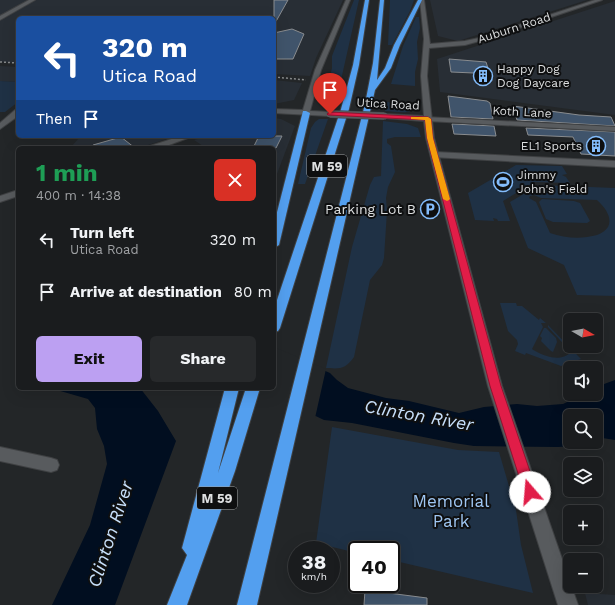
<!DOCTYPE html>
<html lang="en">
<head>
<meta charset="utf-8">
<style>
	body { margin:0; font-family:"Work Sans",sans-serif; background:#27292b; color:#f1f3f6; height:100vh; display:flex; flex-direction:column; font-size:15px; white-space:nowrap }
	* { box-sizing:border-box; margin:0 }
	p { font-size:13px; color:#9fa1a4 }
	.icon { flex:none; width:22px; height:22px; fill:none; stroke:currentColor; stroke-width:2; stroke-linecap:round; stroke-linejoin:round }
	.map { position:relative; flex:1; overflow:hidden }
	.drawer { position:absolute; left:16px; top:146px; width:260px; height:244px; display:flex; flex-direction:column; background:#1a1c1e; border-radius:6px; box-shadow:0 4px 16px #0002,0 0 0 1px #383a3c }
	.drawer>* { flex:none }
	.hud { position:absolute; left:16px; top:16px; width:260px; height:122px; border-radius:6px; box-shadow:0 4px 16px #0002,0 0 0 1px #383a3c; background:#1a4fa0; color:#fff; overflow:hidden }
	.needle { width:26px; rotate:99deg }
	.buttons { position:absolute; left:563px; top:313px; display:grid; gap:8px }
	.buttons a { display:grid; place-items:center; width:40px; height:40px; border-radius:6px; background:#1a1c1e; box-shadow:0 4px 16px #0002,0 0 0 1px #383a3c; font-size:20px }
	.speed { position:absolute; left:288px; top:541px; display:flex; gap:8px; font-size:20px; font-weight:700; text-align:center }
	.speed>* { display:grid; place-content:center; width:52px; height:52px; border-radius:50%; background:#1a1c1e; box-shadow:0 4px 16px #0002,0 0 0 1px #383a3c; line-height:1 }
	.speed small { font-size:10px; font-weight:400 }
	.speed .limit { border:2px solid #111; border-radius:6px; background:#fff; color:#111 }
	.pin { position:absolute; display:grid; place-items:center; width:34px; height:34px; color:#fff; margin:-41px -17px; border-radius:50% 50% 50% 0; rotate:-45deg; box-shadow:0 0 4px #0007 }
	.pin .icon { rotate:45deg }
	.me { position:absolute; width:44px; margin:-22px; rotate:342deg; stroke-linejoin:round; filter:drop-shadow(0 0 3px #0008) }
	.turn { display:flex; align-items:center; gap:14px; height:84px; padding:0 20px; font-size:18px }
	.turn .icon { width:52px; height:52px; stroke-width:2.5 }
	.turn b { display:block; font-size:28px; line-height:34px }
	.then { display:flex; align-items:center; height:38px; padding:0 20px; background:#0003; gap:8px; font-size:15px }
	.round { display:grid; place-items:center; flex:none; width:42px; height:42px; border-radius:6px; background:#27292b }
	.overview { display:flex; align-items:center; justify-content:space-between; height:68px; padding:0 20px }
	h1 { font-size:24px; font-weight:700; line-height:30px; color:#1e9e55 }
	.primary-button { display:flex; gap:8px; margin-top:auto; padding:8px 20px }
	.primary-button a { flex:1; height:46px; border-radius:6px; background:#bca0f2; color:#111; font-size:16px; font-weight:700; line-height:46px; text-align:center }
	.primary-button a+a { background:#27292b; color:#f1f3f6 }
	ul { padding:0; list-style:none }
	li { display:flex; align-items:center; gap:12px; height:52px; padding:0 20px }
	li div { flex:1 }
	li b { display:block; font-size:15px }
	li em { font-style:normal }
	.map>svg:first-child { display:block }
	.built { fill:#282e35 }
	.green { fill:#1f3145; fill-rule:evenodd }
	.water { fill:#010e20 }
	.pier { fill:#232628 }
	.building { fill:#40546b; stroke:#898c8f }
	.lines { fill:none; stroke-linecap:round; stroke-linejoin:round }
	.street-casing { stroke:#3f4143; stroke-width:2 }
	.secondary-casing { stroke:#3f4143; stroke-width:2 }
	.highway-casing { stroke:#3f4143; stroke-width:2 }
	.street { fill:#585b5e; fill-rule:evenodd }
	.secondary { fill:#585b5e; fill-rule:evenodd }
	.highway { fill:#539fef; fill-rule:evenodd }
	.rail { stroke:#86898a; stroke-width:1.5; stroke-dasharray:2 2; stroke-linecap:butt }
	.secondary-bridge-casing { stroke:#3f4143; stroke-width:8; stroke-linecap:butt }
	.secondary-bridge { stroke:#585b5e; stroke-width:7 }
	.route { fill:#e11d48; stroke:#92132f }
	.slow { fill:#f59e0b }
	.labels { text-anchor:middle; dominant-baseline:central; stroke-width:4; stroke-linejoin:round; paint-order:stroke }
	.far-street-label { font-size:12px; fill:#dddfe0; stroke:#0e0f10 }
	.far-poi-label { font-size:12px; fill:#dddfe0; stroke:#0e0f10; text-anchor:start }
	.shield { fill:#0e0f10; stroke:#9fa1a2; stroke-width:1 }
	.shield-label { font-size:13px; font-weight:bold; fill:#dddfe0 }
	.poi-label { font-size:14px; fill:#dddfe0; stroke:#0e0f10; text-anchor:end }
	.near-park-label { font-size:17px; fill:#9fc6f2; stroke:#0e0f10 }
	.near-water-label { font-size:18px; font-style:italic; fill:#c8e0fb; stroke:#0e0f10 }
</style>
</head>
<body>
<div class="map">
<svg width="615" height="605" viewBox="0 0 615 605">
	<rect width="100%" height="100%" fill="#232628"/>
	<g class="built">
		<polygon points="0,0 343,0 316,58 310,76 274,74 274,18 18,18 18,63 0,62"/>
		<polygon points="430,0 587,0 458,41 438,36"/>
		<polygon points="615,1 615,115 440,92 437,59"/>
		<polygon points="0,66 18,67 18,82 0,81"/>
		<polygon points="274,80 302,83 294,100 274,104"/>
		<polygon points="274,118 281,119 295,126 274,182 274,148 206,148 194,140 207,136 274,136"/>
		<polygon points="81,136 176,136 139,148 70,148"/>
		<polygon points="585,593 615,595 615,605 588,605"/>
	</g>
	<g class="green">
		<polygon points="354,0 359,0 341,80 329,80 332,68 332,56"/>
		<polygon points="390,0 414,0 410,11 392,45 388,45"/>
		<polygon points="416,17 419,17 420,28 417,42 418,59 415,72 415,86 391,84 403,46"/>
		<polygon points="0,81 18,82 18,102 5,112 0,112"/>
		<polygon points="328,83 339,83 331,109 325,108 322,105"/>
		<path d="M 387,102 L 417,106 C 411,116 395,111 385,111 Z"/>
		<polygon points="319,119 328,119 305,184 298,184 311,128 315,122"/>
		<path d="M 383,121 L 407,124 L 418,128 L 421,137 L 395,137 L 387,139 L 387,143 L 391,146 L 395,172 L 388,187 L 386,198 L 387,211 L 384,258 L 382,265 L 370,280 L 354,357 C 345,369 341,369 326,368 L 352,247 L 370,185 L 374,177 L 381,176 Z"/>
		<polygon points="516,165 562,166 567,174 562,175 566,177 570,183 534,182 503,201 510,221 498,221 497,219 493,218 494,221 475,220 468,193"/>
		<path d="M 539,185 L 615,188 L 615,296 L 577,295 L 564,265 L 528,248 L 510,202 ZM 534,195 L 541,198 L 597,200 C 615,216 615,234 587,237 C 575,239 562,237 550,233 L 536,202 L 529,198 L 530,196 Z"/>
		<polygon points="542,199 574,201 580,203 590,221 587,223 553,222 546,219 539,202"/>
		<path d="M 500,303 L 516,303 L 517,306 L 522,306 L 539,320 L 540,318 L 546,323 L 541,323 L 543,327 L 532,349 C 543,356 560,363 571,352 L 548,327 L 548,325 L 581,359 L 561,366 L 526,353 L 525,355 L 515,351 L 518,344 L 517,340 L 508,331 Z"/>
		<polygon points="544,328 546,328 556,338 557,342 553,352 551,351 541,341 542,338 540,336"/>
		<polygon points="332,427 458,450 499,452 516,510 521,545 533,593 391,560 391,550 357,550 357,553 316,543"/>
	</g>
	<g class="water">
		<polygon points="274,349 330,373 337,380 348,388 386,398 409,401 459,413 484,407 517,404 537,406 563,404 584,394 596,394 596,387 615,380 615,440 596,437 596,416 570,416 570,442 585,442 573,446 558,447 474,446 454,443 352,423 324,420 257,388 274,388"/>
		<polygon points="50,388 140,388 158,411 176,441 115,605 52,605 90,525 107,464 104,446 97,429 95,408 88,399"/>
	</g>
	<polygon class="pier" points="274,347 326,369 315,418 255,388 274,388"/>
	<g class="building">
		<polygon points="274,0 288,0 274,25"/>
		<polygon points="292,29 304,34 293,59 274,59 274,33"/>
		<polygon points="449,59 486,62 492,81 476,80 474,73 451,72"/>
		<polygon points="448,96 487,101 490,103 493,119 451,117"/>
		<polygon points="513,106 579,115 611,117 615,126 517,120"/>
		<polygon points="452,124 494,126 496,136 454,134"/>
		<polygon points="526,128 615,132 615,156 581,154 573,137 528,135"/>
		<polygon points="259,136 282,136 276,148 253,148"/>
		<polygon points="121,137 135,148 94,148 93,145"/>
		<polygon points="365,590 427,598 427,605 364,605"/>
	</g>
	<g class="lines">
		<g class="street-casing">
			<g id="street">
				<polygon points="29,0 35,0 0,20 0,16"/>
				<polygon points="15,110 18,110 18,116 0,129 0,123"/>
				<polygon points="425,117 615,127 615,131 428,121 425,121"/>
				<polygon points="435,152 615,161 615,167 432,157 431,155"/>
				<polygon points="0,447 51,458 57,460 59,465 57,470 51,472 0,461"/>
			</g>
		</g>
		<g class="secondary-casing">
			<g id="secondary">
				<polygon points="346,0 350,0 321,70 310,111 330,112 334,114 330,116 274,113 274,109 303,110 315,70"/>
				<polygon points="420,0 424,0 430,44 465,41 479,38 595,0 602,0 483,40 465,45 429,48 427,76 434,138 502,386 578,605 558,605 488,386 426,138 424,121 384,118 380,116 384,114 424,116 421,76 424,39"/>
				<polygon points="181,136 193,136 161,148 149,148 150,146"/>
				<polygon points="18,190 18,196 0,202 0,196"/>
			</g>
		</g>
		<g class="highway-casing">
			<g id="highway">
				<polygon points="365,0 369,0 359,65 349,109 280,328 278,331 274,332 274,309 341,109 353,65"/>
				<polygon points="380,0 384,0 377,80 385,68 394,45 418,0 422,0 400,45 391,68 375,90 257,605 237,605 365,104 373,63"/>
				<polygon points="303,111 306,111 310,113 279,245 274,248 274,224"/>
				<polygon points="225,388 239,388 218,473 246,388 260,388 235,471 187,605 167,605 187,555 182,548"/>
			</g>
		</g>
		<use href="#street" class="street"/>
		<use href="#secondary" class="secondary"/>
		<use href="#highway" class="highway"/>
		<g class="rail">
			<polyline points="0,62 18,63"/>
			<polyline points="274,77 306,80"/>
		</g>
		<g class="secondary-bridge-casing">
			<polyline id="secondary-bridge" points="330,114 384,116"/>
		</g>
		<use href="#secondary-bridge" class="secondary-bridge"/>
	</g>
	<polygon class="route" points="330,112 428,117 431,119 433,138 501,386 537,492 535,496 530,498 526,496 524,492 490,386 427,138 425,120 328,115 327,114"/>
	<polygon class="slow" points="411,117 428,117 431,119 433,138 450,199 449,200 447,201 443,199 427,138 425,120 411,119"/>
	<defs>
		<g id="building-ring" transform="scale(1)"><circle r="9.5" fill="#0e0f10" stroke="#83bcfb" stroke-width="1.5"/><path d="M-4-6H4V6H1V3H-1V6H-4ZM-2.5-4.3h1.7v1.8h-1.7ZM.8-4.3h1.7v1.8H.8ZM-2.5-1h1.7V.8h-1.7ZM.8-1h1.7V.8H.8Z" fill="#83bcfb"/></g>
		<g id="stadium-ring" transform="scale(1)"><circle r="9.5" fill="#0e0f10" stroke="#83bcfb" stroke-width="1.5"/><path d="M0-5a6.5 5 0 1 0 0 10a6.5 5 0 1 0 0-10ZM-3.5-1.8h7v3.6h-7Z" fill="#83bcfb"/></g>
		<g id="parking-ring" transform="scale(1)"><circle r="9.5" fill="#0e0f10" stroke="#83bcfb" stroke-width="1.5"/><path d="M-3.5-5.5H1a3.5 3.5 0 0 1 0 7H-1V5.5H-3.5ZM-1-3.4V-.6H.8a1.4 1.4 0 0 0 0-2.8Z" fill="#83bcfb"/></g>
	</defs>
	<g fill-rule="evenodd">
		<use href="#building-ring" x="483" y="76"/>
		<use href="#building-ring" x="596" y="146"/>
		<use href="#stadium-ring" x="503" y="182"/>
		<use href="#parking-ring" x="430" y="209"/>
	</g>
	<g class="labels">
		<g class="far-street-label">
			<text transform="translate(514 28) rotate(-18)">Auburn Road</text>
			<text transform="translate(388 104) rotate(3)">Utica Road</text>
			<text transform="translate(522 112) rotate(3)">Koth Lane</text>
		</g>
		<g class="far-poi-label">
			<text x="497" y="69">Happy Dog<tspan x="497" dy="14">Dog Daycare</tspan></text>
			<text x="582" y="146" text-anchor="end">EL1 Sports</text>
			<text x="517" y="175">Jimmy<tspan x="517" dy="14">John's Field</tspan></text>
		</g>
		<g class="shield">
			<rect x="307" y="155" width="40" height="22" rx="3"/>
			<rect x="197" y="487" width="40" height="22" rx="3"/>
		</g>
		<g class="shield-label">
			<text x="327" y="166">M 59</text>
			<text x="217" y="498">M 59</text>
		</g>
		<g class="poi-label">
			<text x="416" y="209">Parking Lot B</text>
		</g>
		<g class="near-park-label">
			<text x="451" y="501">Memorial<tspan x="451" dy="20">Park</tspan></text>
		</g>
		<g class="near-water-label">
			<text transform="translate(419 415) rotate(10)">Clinton River</text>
			<text transform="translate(110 534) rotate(-72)">Clinton River</text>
		</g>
	</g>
</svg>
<div class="buttons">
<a><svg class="needle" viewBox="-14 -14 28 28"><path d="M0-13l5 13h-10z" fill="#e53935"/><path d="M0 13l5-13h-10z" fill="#9fa1a4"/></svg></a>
<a><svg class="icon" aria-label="sound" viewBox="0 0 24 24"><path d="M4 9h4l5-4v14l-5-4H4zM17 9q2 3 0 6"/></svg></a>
<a><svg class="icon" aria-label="search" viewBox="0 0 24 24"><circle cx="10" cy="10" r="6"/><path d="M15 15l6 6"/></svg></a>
<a><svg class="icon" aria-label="layers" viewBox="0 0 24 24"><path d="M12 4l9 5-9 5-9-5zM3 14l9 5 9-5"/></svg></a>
<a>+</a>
<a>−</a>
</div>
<div class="speed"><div>38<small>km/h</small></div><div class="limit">40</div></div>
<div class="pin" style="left:330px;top:114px;background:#d93025"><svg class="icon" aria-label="arrive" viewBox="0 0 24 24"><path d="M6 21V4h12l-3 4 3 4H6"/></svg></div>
<svg class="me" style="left:530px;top:492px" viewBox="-20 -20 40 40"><circle r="19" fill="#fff"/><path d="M0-13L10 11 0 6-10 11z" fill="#e11d48"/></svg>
<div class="hud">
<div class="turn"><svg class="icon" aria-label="left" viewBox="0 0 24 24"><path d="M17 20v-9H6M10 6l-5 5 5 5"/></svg><div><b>320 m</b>Utica Road</div></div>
<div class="then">Then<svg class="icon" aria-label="arrive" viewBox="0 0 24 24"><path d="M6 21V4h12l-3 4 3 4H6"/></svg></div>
</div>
<section class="drawer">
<div class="overview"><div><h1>1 min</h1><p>400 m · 14:38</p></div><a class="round" style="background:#d93025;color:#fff"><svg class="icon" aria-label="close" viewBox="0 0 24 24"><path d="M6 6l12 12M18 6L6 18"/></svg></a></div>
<ul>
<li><svg class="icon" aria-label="left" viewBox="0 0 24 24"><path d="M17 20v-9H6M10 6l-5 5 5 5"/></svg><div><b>Turn left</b><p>Utica Road</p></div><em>320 m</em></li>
<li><svg class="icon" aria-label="arrive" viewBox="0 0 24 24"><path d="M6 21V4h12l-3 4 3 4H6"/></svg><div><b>Arrive at destination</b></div><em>80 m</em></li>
</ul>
<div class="primary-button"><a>Exit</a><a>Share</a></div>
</section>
</div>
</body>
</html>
